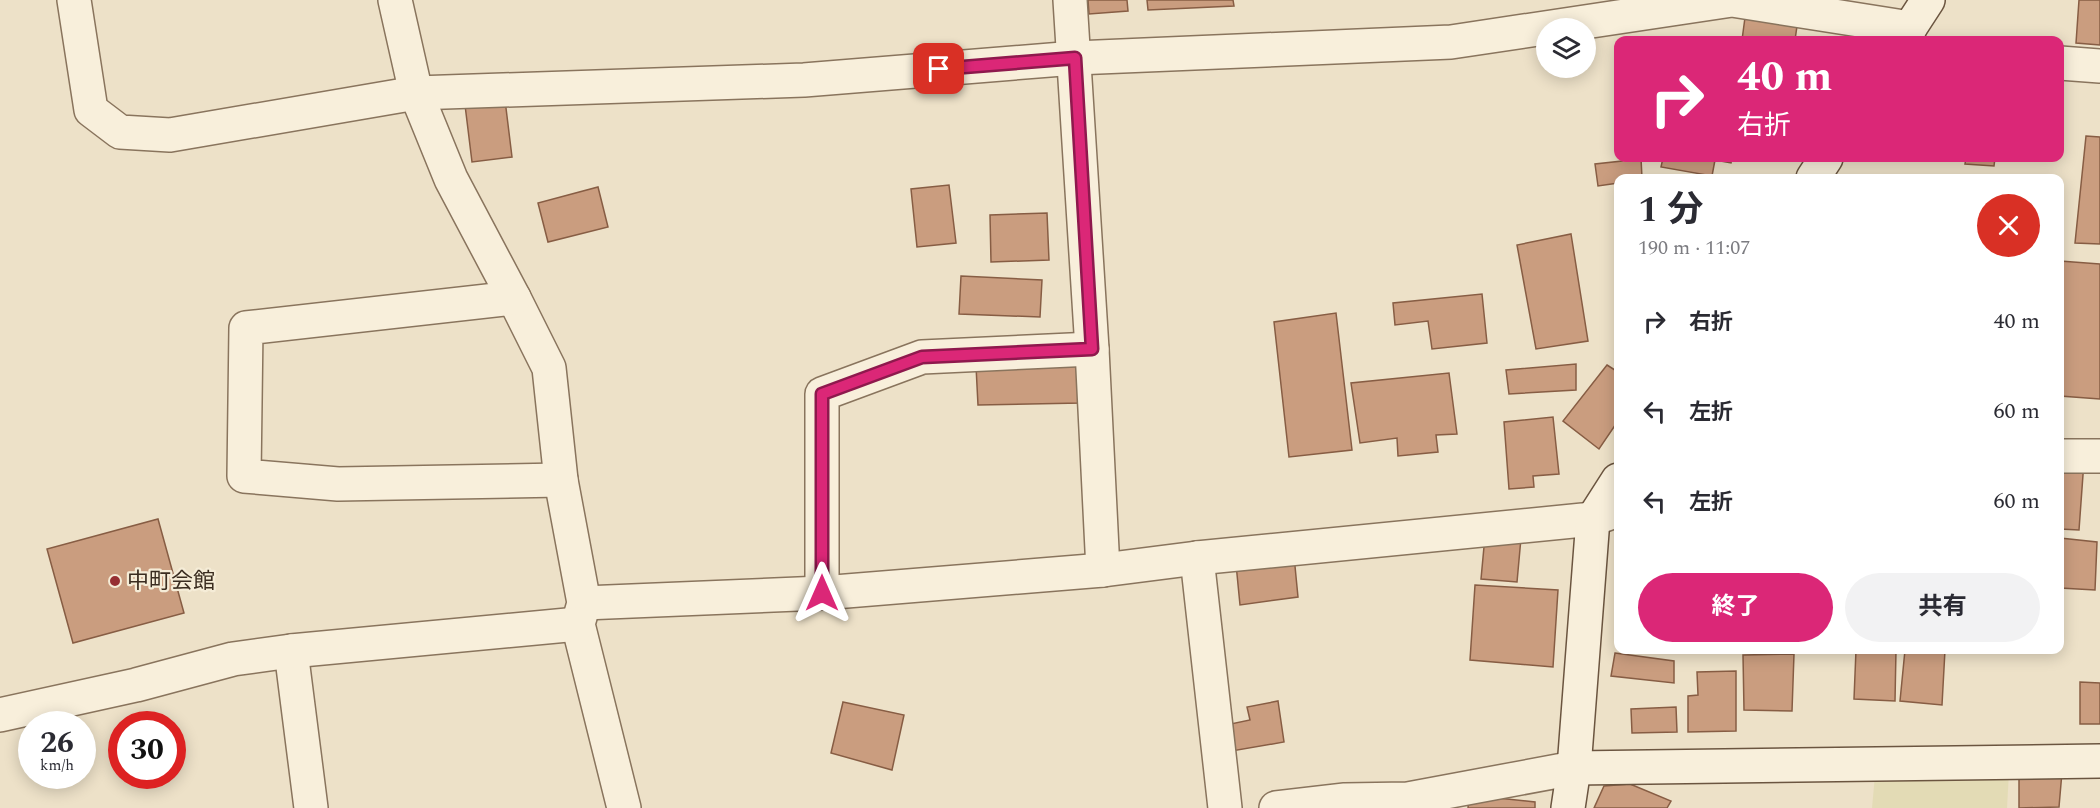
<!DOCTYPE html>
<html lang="ja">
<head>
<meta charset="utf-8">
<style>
	body { margin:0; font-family:Spectral,"Noto Sans JP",serif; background:#f2f2f3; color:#2b2b33; height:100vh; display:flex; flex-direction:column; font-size:22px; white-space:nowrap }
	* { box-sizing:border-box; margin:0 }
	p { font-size:20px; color:#7c7c81 }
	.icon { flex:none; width:33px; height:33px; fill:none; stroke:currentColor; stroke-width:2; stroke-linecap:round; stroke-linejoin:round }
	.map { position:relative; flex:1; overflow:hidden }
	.side { position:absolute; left:1614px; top:174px; width:450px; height:480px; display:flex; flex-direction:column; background:#fff; border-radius:12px; box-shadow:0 3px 15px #0003 }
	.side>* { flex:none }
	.hud { position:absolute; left:1614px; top:36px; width:450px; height:126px; border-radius:12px; box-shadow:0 3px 15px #0003; background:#db2777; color:#fff; overflow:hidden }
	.tools { position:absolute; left:1536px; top:18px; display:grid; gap:12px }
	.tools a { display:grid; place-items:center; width:60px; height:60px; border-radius:50%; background:#fff; box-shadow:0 3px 15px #0003; font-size:30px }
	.speed { position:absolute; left:18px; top:711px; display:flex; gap:12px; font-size:30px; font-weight:700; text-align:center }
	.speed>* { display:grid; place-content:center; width:78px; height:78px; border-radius:50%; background:#fff; box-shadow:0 3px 15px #0003; line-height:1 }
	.speed small { font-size:15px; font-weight:400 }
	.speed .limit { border:9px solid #d22; background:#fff; color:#111 }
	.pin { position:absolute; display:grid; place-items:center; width:51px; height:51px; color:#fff; margin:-26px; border-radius:12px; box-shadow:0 3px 9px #0006 }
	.me { position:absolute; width:66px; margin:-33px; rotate:0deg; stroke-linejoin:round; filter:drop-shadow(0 0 4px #0008) }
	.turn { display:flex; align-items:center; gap:21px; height:126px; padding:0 24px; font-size:27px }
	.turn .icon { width:78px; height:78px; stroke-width:2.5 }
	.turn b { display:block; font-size:42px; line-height:51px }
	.round { display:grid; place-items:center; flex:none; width:63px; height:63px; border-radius:32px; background:#f2f2f3 }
	.headline { display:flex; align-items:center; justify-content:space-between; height:102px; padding:0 24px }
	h1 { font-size:36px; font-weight:700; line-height:45px }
	.action { display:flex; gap:12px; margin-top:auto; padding:12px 24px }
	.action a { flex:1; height:69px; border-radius:36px; background:#db2777; color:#fff; font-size:24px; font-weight:700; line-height:69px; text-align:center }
	.action a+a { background:#f2f2f3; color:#2b2b33 }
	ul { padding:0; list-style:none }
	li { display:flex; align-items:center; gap:18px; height:90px; padding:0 24px }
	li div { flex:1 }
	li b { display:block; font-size:22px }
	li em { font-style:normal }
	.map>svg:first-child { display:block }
	.farmland { fill:#e3dbb5 }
	.building { fill:#ca9d7f; stroke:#875d44; stroke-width:1.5 }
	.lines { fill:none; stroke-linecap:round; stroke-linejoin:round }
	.street-casing { stroke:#89745d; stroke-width:36 }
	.secondary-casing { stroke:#6b5540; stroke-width:36 }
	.street { stroke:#f8efdb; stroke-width:33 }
	.secondary { stroke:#f8efdb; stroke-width:33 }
	.route-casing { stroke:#8e194d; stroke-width:15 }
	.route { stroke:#db2777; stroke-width:10 }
	.poi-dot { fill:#962f32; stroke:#f5ecd7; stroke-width:2 }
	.labels { text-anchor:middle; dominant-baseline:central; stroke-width:4.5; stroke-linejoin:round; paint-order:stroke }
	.poi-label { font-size:22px; fill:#3a2c20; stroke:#f5ecd7; text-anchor:start }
</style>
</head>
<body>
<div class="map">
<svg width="2100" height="808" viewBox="0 0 2100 808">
	<rect width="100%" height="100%" fill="#ede1c8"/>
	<polygon class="farmland" points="2009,772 2007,808 1872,808 1875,775"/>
	<g class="building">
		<polygon points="1088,0 1127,0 1128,11 1089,14"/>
		<polygon points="1147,0 1233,0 1234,6 1148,10"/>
		<polygon points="2079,0 2100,0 2100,45 2076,43"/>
		<polygon points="1746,10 1798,19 1795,40 1742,40"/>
		<polygon points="505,100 512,157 472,162 465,105"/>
		<polygon points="2086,136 2100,137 2100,244 2075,243"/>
		<polygon points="1622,158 1641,158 1642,178 1618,178 1618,183 1598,186 1595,164 1622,161"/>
		<polygon points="1663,158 1732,158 1731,163 1715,160 1712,176 1661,167"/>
		<polygon points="1966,158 1995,158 1994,166 1965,164"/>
		<polygon points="949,185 956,243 917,247 911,189"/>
		<polygon points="598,187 608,227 548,242 538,203"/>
		<polygon points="1047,213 1049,260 991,262 990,215"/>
		<polygon points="1571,234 1588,341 1536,349 1517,245"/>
		<polygon points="2060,261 2100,264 2100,399 2060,396"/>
		<polygon points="961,276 1042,280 1040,317 959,314"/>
		<polygon points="1482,294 1487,343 1432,349 1428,321 1395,325 1393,303"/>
		<polygon points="1336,313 1352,450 1289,457 1274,322"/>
		<polygon points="1079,363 1081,403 978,405 976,366"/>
		<polygon points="1576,364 1576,390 1509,394 1506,370"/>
		<polygon points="1607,365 1618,372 1618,421 1599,449 1563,421"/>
		<polygon points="1449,373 1457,434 1436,435 1438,452 1398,456 1397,438 1360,443 1351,383"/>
		<polygon points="1553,417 1559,474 1533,476 1534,487 1509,489 1504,422"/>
		<polygon points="2060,461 2084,461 2079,530 2060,529"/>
		<polygon points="158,519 184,613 73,643 47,549"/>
		<polygon points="1485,536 1521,538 1517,582 1481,579"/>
		<polygon points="2060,538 2097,542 2095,590 2060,588"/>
		<polygon points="1294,556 1298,597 1240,605 1236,564"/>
		<polygon points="1475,585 1558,590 1553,667 1470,660"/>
		<polygon points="1856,650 1896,650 1895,701 1854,699"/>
		<polygon points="1905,650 1945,650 1942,705 1900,701"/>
		<polygon points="1615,653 1674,661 1674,683 1611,676"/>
		<polygon points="1794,654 1792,711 1744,710 1743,655"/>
		<polygon points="1736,671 1736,731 1688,732 1688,696 1698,695 1697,672"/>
		<polygon points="2080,682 2100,683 2100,724 2080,724"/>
		<polygon points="1278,701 1284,742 1226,752 1221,726 1250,720 1247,707"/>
		<polygon points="843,702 904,715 892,770 831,753"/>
		<polygon points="1676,707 1677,732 1632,733 1631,709"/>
		<polygon points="2019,772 2062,772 2059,807 2019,808"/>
		<polygon points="1630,784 1671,801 1667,808 1594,808 1604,786"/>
		<polygon points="1469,795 1535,802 1535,808 1468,808"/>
	</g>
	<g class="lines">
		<g class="street-casing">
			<g id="street">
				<polyline points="74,0 91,110 120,132 170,135 416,93 804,80 1075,58 1451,42 1732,0 1910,28"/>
				<polyline points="395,0 416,93 451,179 514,298 549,368 561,480 584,603 578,624 624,808"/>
				<polyline points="1070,0 1092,349 1103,570"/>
				<polyline points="2060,63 2100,66"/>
				<polyline points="514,298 246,328 244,476 338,484 561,480"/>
				<polyline points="2060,456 2100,456"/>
				<polyline points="1197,558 1225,808"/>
				<polyline points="822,593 822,394 922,357 1092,349"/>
				<polyline points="584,603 822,593 1103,570 1197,558 1593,519 1618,510"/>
				<polyline points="291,651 311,808"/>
				<polyline points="0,715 136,685 233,659 291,651 578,624"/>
				<polyline points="1276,808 1345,800 1408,799 1574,768"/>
			</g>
		</g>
		<g class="secondary-casing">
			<g id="secondary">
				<polyline points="1902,40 1928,0"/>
				<polyline points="1813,178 1826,158"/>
				<polyline points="1574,768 2100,761"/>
				<polyline points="1568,808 1574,768 1593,519 1618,480"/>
			</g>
		</g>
		<use href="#street" class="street"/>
		<use href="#secondary" class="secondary"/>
	</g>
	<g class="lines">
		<g class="route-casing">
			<polyline id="route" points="822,593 822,394 922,357 1092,349 1075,58 939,69"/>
		</g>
		<use href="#route" class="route"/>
	</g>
	<circle class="poi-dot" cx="115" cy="581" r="6"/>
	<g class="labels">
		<g class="poi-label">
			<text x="127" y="581">中町会館</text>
		</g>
	</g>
</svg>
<div class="tools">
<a><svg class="icon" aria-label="layers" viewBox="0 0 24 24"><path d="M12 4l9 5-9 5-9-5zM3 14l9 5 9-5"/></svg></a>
</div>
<div class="speed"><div>26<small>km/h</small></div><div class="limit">30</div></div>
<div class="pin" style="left:939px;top:69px;background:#d93025"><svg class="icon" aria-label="arrive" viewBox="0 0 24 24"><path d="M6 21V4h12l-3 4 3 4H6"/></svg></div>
<svg class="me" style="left:822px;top:593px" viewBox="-20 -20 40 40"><path d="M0-17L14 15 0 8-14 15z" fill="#db2777" stroke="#fff" stroke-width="4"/></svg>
<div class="hud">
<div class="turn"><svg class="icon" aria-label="right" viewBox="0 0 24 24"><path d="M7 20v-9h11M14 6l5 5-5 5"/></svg><div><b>40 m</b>右折</div></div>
</div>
<section class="side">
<div class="headline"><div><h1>1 分</h1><p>190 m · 11:07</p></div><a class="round" style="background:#d93025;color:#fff"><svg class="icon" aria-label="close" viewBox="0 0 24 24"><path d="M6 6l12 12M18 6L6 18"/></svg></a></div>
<ul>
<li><svg class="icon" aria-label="right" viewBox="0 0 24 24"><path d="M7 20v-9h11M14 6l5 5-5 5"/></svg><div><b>右折</b></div><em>40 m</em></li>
<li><svg class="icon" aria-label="left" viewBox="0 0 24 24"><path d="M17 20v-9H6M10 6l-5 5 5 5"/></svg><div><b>左折</b></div><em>60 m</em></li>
<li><svg class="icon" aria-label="left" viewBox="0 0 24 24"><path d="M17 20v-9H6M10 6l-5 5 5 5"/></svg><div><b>左折</b></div><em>60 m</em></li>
</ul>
<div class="action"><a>終了</a><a>共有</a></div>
</section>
</div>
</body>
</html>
